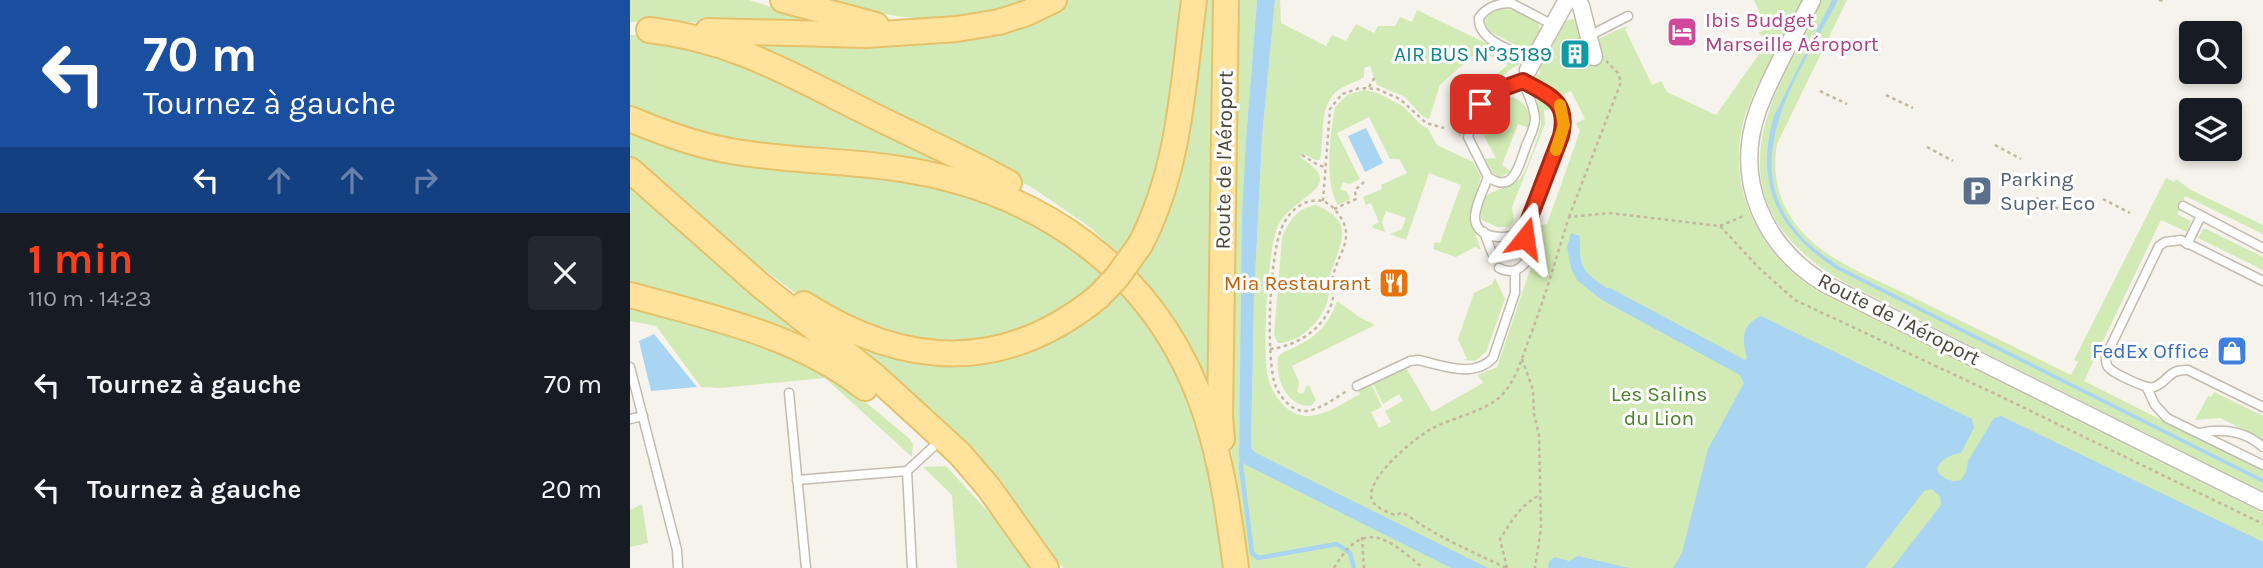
<!DOCTYPE html>
<html lang="fr">
<head>
<meta charset="utf-8">
<style>
	body { margin:0; font-family:Karla,sans-serif; background:#242831; color:#f1f3f6; height:100vh; display:flex; flex-direction:column; font-size:26px; white-space:nowrap }
	* { box-sizing:border-box; margin:0 }
	p { font-size:23px; color:#9ea1a6 }
	.icon { flex:none; width:38px; height:38px; fill:none; stroke:currentColor; stroke-width:2; stroke-linecap:round; stroke-linejoin:round }
	.map { position:relative; flex:1; overflow:hidden }
	.drawer { display:flex; flex-direction:column; background:#171b24; width:630px }
	.drawer>* { flex:none }
	.banner { background:#1a4fa0; color:#fff; overflow:hidden }
	.tools { position:absolute; left:1549px; top:21px; display:grid; gap:14px }
	.tools a { display:grid; place-items:center; width:63px; height:63px; border-radius:7px; background:#171b24; box-shadow:0 4px 10px #0003; font-size:35px }
	.pin { position:absolute; display:grid; place-items:center; width:60px; height:60px; color:#fff; margin:-30px; border-radius:14px; box-shadow:0 4px 10px #0006 }
	.me { position:absolute; width:77px; margin:-38px; rotate:15deg; stroke-linejoin:round; filter:drop-shadow(0 0 5px #0008) }
	.turn { display:flex; align-items:center; gap:24px; height:147px; padding:0 28px; font-size:32px }
	.turn .icon { width:91px; height:91px; stroke-width:2.5 }
	.turn b { display:block; font-size:49px; line-height:60px }
	.lanes { display:flex; align-items:center; height:66px; padding:0 28px; background:#0003; justify-content:center; gap:35px; direction:ltr }
	.lanes .off { opacity:.35 }
	.round { display:grid; place-items:center; flex:none; width:74px; height:74px; border-radius:7px; background:#242831 }
	.overview { display:flex; align-items:center; justify-content:space-between; height:119px; padding:0 28px }
	h1 { font-size:42px; font-weight:700; line-height:52px; color:#fc3f1d }
	ul { padding:0; list-style:none }
	li { display:flex; align-items:center; gap:21px; height:105px; padding:0 28px }
	li div { flex:1 }
	li b { display:block; font-size:26px }
	li em { font-style:normal }
	main { display:flex; flex:1; min-height:0 }
	.map>svg:first-child { display:block }
	.green { fill:#d2eab5 }
	.water { fill:#a9d4f2 }
	.lines { fill:none; stroke-linecap:round; stroke-linejoin:round }
	.stream { stroke:#a9d4f2; stroke-width:4.5 }
	.lane-casing { stroke:#c2bbae; stroke-width:11 }
	.street-casing { stroke:#c2bbae; stroke-width:19 }
	.primary-casing { stroke:#e6c16a; stroke-width:28 }
	.path { stroke:#c4b79f; stroke-width:2.5; stroke-dasharray:3.5 3.5; stroke-linecap:butt }
	.lane { stroke:#fff; stroke-width:8 }
	.street { stroke:#fff; stroke-width:16 }
	.primary { stroke:#ffe39c; stroke-width:24 }
	.primary-bridge-casing { stroke:#e6c16a; stroke-width:28; stroke-linecap:butt }
	.primary-bridge { stroke:#ffe39c; stroke-width:24 }
	.route-casing { stroke:#a42913; stroke-width:18 }
	.route { stroke:#fc3f1d; stroke-width:12 }
	.slow { stroke:#f59e0b; stroke-width:12 }
	.labels { text-anchor:middle; dominant-baseline:central; stroke-width:6; stroke-linejoin:round; paint-order:stroke }
	.hotel-label { font-size:21px; fill:#b23c85; stroke:#fff; text-anchor:start }
	.culture-label { font-size:21px; fill:#0d838f; stroke:#fff; text-anchor:end }
	.street-label { font-size:21px; fill:#4b4439; stroke:#fff }
	.service-label { font-size:21px; fill:#4e5e75; stroke:#fff; text-anchor:start }
	.food-label { font-size:21px; fill:#c56008; stroke:#fff; text-anchor:end }
	.shop-label { font-size:21px; fill:#366cbe; stroke:#fff; text-anchor:end }
	.park-label { font-size:21px; fill:#4a7f2a; stroke:#fff }
</style>
</head>
<body>
<main>
<section class="drawer">
<div class="banner">
<div class="turn"><svg class="icon" aria-label="left" viewBox="0 0 24 24"><path d="M17 20v-9H6M10 6l-5 5 5 5"/></svg><div><b>70 m</b>Tournez à gauche</div></div>
<div class="lanes"><svg class="icon" aria-label="left" viewBox="0 0 24 24"><path d="M17 20v-9H6M10 6l-5 5 5 5"/></svg><svg class="icon off" aria-label="ahead" viewBox="0 0 24 24"><path d="M12 20V5M6 11l6-6 6 6"/></svg><svg class="icon off" aria-label="ahead" viewBox="0 0 24 24"><path d="M12 20V5M6 11l6-6 6 6"/></svg><svg class="icon off" aria-label="right" viewBox="0 0 24 24"><path d="M7 20v-9h11M14 6l5 5-5 5"/></svg></div>
</div>
<div class="overview"><div><h1>1 min</h1><p>110 m · 14:23</p></div><a class="round"><svg class="icon" aria-label="close" viewBox="0 0 24 24"><path d="M6 6l12 12M18 6L6 18"/></svg></a></div>
<ul>
<li><svg class="icon" aria-label="left" viewBox="0 0 24 24"><path d="M17 20v-9H6M10 6l-5 5 5 5"/></svg><div><b>Tournez à gauche</b></div><em>70 m</em></li>
<li><svg class="icon" aria-label="left" viewBox="0 0 24 24"><path d="M17 20v-9H6M10 6l-5 5 5 5"/></svg><div><b>Tournez à gauche</b></div><em>20 m</em></li>
</ul>
</section>
<div class="map">
<svg width="1633" height="568" viewBox="0 0 1633 568">
	<rect width="100%" height="100%" fill="#f6f3ec"/>
	<g class="green">
		<polygon points="0,0 119,0 183,20 182,23 0,22"/>
		<path d="M 198,0 L 400,0 C 385,5 369,12 353,15 C 300,27 250,14 198,0 Z"/>
		<polygon points="438,0 555,0 542,109 514,217 490,255 461,228 403,188 104,38 424,9"/>
		<polygon points="574,0 590,0 578,390 503,275 529,234 549,176"/>
		<path d="M 606,0 L 627,0 L 616,139 L 609,457 L 618,466 L 626,453 L 621,448 L 624,299 L 632,138 L 645,0 L 650,0 L 651,23 L 696,46 L 702,35 L 716,41 L 726,24 L 744,33 L 748,26 L 765,26 L 770,17 L 782,22 L 787,10 L 887,58 L 890,64 L 881,69 L 844,99 L 830,137 L 827,133 L 839,96 L 878,65 L 849,50 L 810,85 L 799,119 L 792,116 L 775,97 L 747,85 L 740,66 L 734,68 L 734,77 C 725,83 713,85 705,93 C 688,110 695,139 690,160 L 685,160 L 674,154 L 670,157 C 677,162 691,170 690,180 C 690,194 653,206 646,231 C 638,256 631,357 639,381 C 643,395 656,412 670,415 C 690,420 713,403 730,394 L 729,391 L 742,385 L 752,407 L 741,412 L 749,428 L 761,422 L 755,411 L 773,401 L 769,394 L 753,404 L 743,384 L 776,368 L 802,412 L 853,383 L 848,375 L 867,367 L 907,249 C 902,240 900,235 906,226 L 917,224 L 950,131 L 946,123 L 955,119 L 941,91 L 932,95 C 922,89 905,84 903,72 L 910,75 L 909,69 L 935,21 L 944,19 L 949,26 L 957,60 L 970,38 L 994,27 L 998,27 L 995,29 L 1022,85 L 1031,81 L 1037,92 L 1086,115 L 1139,40 L 1128,33 L 1137,29 L 1124,0 L 1174,0 C 1155,36 1131,72 1117,110 C 1092,181 1127,256 1191,293 L 1633,513 L 1633,568 L 616,568 L 598,424 Z"/>
		<path d="M 1192,0 L 1217,0 L 1147,144 C 1141,177 1150,208 1173,233 C 1200,262 1243,278 1278,295 C 1333,322 1387,348 1441,375 L 1448,362 L 1444,360 L 1536,178 L 1544,182 L 1546,179 L 1561,190 L 1633,225 L 1633,234 L 1555,196 L 1547,214 L 1561,221 L 1557,232 L 1531,220 L 1454,381 L 1633,471 L 1633,492 L 1214,282 C 1154,248 1117,200 1134,128 C 1144,87 1173,38 1192,0 Z"/>
		<polygon points="869,9 885,10 908,22 910,32 903,45 893,49 857,30 855,25 857,15"/>
		<path d="M 0,35 L 32,36 L 93,50 L 327,168 C 260,151 191,155 123,145 C 96,141 71,133 45,125 C 30,119 14,115 0,107 Z"/>
		<path d="M 734,90 L 748,93 L 774,107 L 790,124 L 798,129 L 807,145 L 843,162 L 851,177 L 839,216 L 851,250 L 845,247 L 826,257 L 803,249 L 805,242 L 810,243 L 831,185 L 799,173 L 776,240 L 760,234 L 772,229 L 776,218 L 756,211 L 752,222 L 755,232 L 743,228 L 742,226 L 749,222 L 741,203 L 736,205 L 733,197 L 752,189 L 751,185 L 777,173 L 769,159 L 760,159 L 739,117 L 707,133 L 730,179 L 720,184 L 713,182 L 710,189 L 717,192 L 720,199 L 708,205 C 694,184 700,132 705,107 L 717,95 Z"/>
		<path d="M 876,96 C 893,97 903,112 899,128 L 888,124 L 872,165 L 881,172 L 870,177 L 863,173 L 855,159 L 866,158 L 854,136 L 862,115 L 878,103 Z"/>
		<path d="M 911,96 L 921,103 L 924,109 L 914,110 L 915,124 L 882,207 L 884,221 L 879,227 L 867,227 L 852,220 C 842,184 882,194 892,176 C 898,166 909,135 911,124 C 912,114 905,106 908,97 Z"/>
		<polygon points="0,129 311,185 412,225 476,273 460,289 406,327 353,342 277,342 179,303 117,257 0,159"/>
		<polygon points="0,185 176,337 0,290"/>
		<path d="M 686,205 C 726,222 711,241 701,272 C 698,279 700,286 699,293 C 697,316 672,343 648,343 L 644,335 L 652,238 C 659,221 667,208 686,205 Z"/>
		<polygon points="1574,228 1633,257 1633,270 1568,238"/>
		<polygon points="865,278 875,299 856,352 845,361 833,360 837,359 828,339 844,293 862,284"/>
		<polygon points="492,288 532,341 567,417 581,466 596,568 433,568 381,500 233,357 236,351 300,365 329,365 356,361"/>
		<path d="M 707,301 L 731,318 L 745,325 L 662,366 L 669,382 L 667,392 L 673,394 L 676,387 L 679,385 L 686,400 L 681,406 C 656,407 645,377 648,357 C 653,351 660,350 667,346 C 688,336 700,322 707,301 Z"/>
		<polygon points="0,303 169,356 228,396 280,439 283,444 282,457 195,378 90,388 71,387 26,326 0,321"/>
		<polygon points="1584,392 1633,416 1633,439 1590,418 1565,420 1578,396 1581,397"/>
		<polygon points="316,466 372,527 403,568 327,568 322,495 293,467"/>
		<polygon points="12,504 18,543 0,547 0,510"/>
	</g>
	<g class="water">
		<polygon points="627,0 645,0 632,138 624,299 621,448 626,453 858,568 821,568 616,465 609,457 612,219 616,139"/>
		<path d="M 1202,0 L 1208,0 C 1169,75 1098,168 1178,243 C 1187,252 1198,258 1208,266 L 1633,479 L 1633,483 L 1206,269 C 1148,230 1124,185 1144,116 Z"/>
		<polygon points="736,128 753,163 735,172 718,136"/>
		<path d="M 941,233 L 950,236 C 949,267 951,271 977,288 L 980,288 L 1115,360 L 1117,358 C 1112,339 1111,325 1131,316 L 1342,419 L 1344,428 L 1331,453 C 1321,455 1312,458 1307,468 L 1309,474 C 1316,479 1322,483 1331,480 L 1336,472 L 1338,461 L 1364,418 L 1371,416 L 1633,542 L 1633,568 L 1262,568 L 1311,505 L 1310,496 L 1301,489 L 1294,491 L 1235,568 L 1043,568 L 1052,553 L 1078,449 L 1114,383 L 1110,375 L 972,300 L 958,289 L 947,280 L 941,268 L 937,247 Z"/>
		<polygon points="24,334 67,387 21,391 9,341"/>
		<polygon points="948,556 999,568 918,568 919,562 924,557 939,561"/>
	</g>
	<g class="lines">
		<polyline class="stream" points="612,458 611,466 622,553 628,558 707,544 720,553 724,568"/>
		<g class="lane-casing">
			<g id="lane">
				<polyline points="959,36 998,16"/>
				<path d="M 903,60 C 885,51 848,42 849,18 C 856,7 869,3 881,3 L 923,25"/>
				<path d="M 858,177 C 884,195 889,165 896,146 C 899,138 905,128 905,119 C 905,107 897,93 893,81 L 894,79"/>
				<polyline points="1553,206 1633,248"/>
				<polyline points="854,232 862,253"/>
				<polyline points="1557,244 1571,216"/>
				<path d="M 869,268 C 880,274 890,271 897,260 L 895,230 L 934,125 L 930,105 L 926,100 L 893,81 C 860,91 845,103 838,137 L 858,177 C 854,189 846,203 845,216 C 844,241 881,241 895,230"/>
				<path d="M 1633,281 L 1551,240 L 1535,242 L 1529,246 L 1476,356 C 1476,361 1475,362 1478,367 C 1483,373 1517,390 1524,387 C 1539,382 1537,369 1558,370 L 1633,407"/>
				<polyline points="0,367 47,550 48,568"/>
				<path d="M 727,386 L 780,361 L 788,360 C 812,365 843,379 863,358 L 885,293 L 885,271"/>
				<polyline points="1517,388 1525,405 1537,418 1633,465"/>
				<polyline points="159,393 176,568"/>
				<polyline points="0,419 13,416"/>
				<path d="M 1569,433 C 1592,428 1614,430 1633,447"/>
				<polyline points="277,471 282,568"/>
				<polyline points="167,480 277,471 303,447"/>
			</g>
		</g>
		<g class="street-casing">
			<g id="street">
				<polyline points="947,0 951,6 964,57"/>
				<path d="M 1182,0 C 1164,36 1142,72 1128,110 C 1103,180 1134,247 1195,284 L 1633,502"/>
				<polyline points="898,70 937,0"/>
			</g>
		</g>
		<g class="primary-casing">
			<g id="primary">
				<polyline points="153,0 246,25"/>
				<path d="M 19,30 C 102,39 161,75 234,111 C 282,135 332,157 379,183"/>
				<polyline points="78,31 236,35 327,29 369,22 397,13 424,0"/>
				<path d="M 0,119 C 33,133 65,145 101,151 C 155,161 210,160 264,168 C 409,188 527,270 575,412 C 592,463 599,515 606,568"/>
				<polyline points="0,170 130,285 247,378 330,454 359,488 416,568"/>
				<path d="M 510,245 C 550,169 553,84 564,0"/>
				<path d="M 0,295 C 80,317 168,335 235,388"/>
				<path d="M 174,304 C 274,368 373,374 468,297"/>
				<polyline points="592,439 590,417 596,0"/>
			</g>
		</g>
		<g class="path">
			<polyline points="1529,0 1533,1 1532,0"/>
			<polyline points="739,87 745,77"/>
			<polyline points="1190,91 1217,104"/>
			<polyline points="1256,95 1283,108"/>
			<polyline points="1365,145 1391,159"/>
			<polyline points="1297,147 1323,161"/>
			<polyline points="672,155 688,165 695,167"/>
			<polyline points="1406,198 1433,211"/>
			<polyline points="1473,199 1500,213"/>
			<polyline points="693,201 700,109 712,94 730,88 747,89 770,99 796,123 814,128"/>
			<polyline points="704,209 726,199 725,190 734,182"/>
			<polyline points="939,217 991,82 988,73 976,61"/>
			<polyline points="1090,226 1116,215"/>
			<path d="M 640,349 C 668,346 697,327 703,298 C 704,290 702,283 703,276 C 708,253 726,238 709,215 C 705,209 700,204 693,201 C 676,198 662,208 654,223 C 639,247 635,361 646,387 C 651,398 661,410 673,411 C 687,412 705,398 717,391"/>
			<polyline points="892,359 903,390 904,414 909,435 911,528 905,568"/>
			<polyline points="732,537 734,568"/>
			<path d="M 704,568 C 733,518 757,537 793,568"/>
			<path d="M 876,568 C 847,554 817,541 790,524 C 785,521 777,514 771,513 C 770,513 768,515 766,515 C 760,514 746,507 743,502 C 730,482 787,436 803,428 C 824,417 854,412 871,396 C 886,381 892,358 899,339 C 915,298 926,258 939,217 L 979,213 L 1090,226 L 1129,268 L 1165,300 L 1374,398 L 1633,524"/>
			<path d="M 877,568 L 870,539 C 882,521 890,505 910,495"/>
		</g>
		<use href="#lane" class="lane"/>
		<use href="#street" class="street"/>
		<use href="#primary" class="primary"/>
		<g class="primary-bridge-casing">
			<polyline id="primary-bridge" points="468,297 487,277 510,245"/>
		</g>
		<use href="#primary-bridge" class="primary-bridge"/>
	</g>
	<g class="lines">
		<g class="route-casing">
			<path id="route" d="M 850,104 L 868,90 L 893,81 C 920,96 939,101 931,136 L 895,230 L 895,238"/>
		</g>
		<use href="#route" class="route"/>
		<polyline class="slow" points="926,150 934,125 930,105"/>
	</g>
	<defs>
		<g id="hotel-square" transform="scale(1.575)"><rect x="-9" y="-9" width="18" height="18" rx="4" fill="#d1479c" stroke="#fff"/><path d="M-6-4.5h1.5V1H6V5H4.5V3h-9V5H-6ZM-4 0a1.8 1.8 0 1 1 3.6 0ZM.5 0V-2.5h3Q6-2.5 6 0Z" fill="#fff"/></g>
		<g id="building-square" transform="scale(1.575)"><rect x="-9" y="-9" width="18" height="18" rx="4" fill="#0f9aa8" stroke="#fff"/><path d="M-4-6H4V6H1V3H-1V6H-4ZM-2.5-4.3h1.7v1.8h-1.7ZM.8-4.3h1.7v1.8H.8ZM-2.5-1h1.7V.8h-1.7ZM.8-1h1.7V.8H.8Z" fill="#fff"/></g>
		<g id="parking-square" transform="scale(1.575)"><rect x="-9" y="-9" width="18" height="18" rx="4" fill="#5c6f8a" stroke="#fff"/><path d="M-3.5-5.5H1a3.5 3.5 0 0 1 0 7H-1V5.5H-3.5ZM-1-3.4V-.6H.8a1.4 1.4 0 0 0 0-2.8Z" fill="#fff"/></g>
		<g id="restaurant-square" transform="scale(1.575)"><rect x="-9" y="-9" width="18" height="18" rx="4" fill="#e8710a" stroke="#fff"/><path d="M-5-6h1v4h1v-4h1v4h1v-4h1v5L-1.5 .5V6h-2V.5L-5-1ZM5-6V6H3V1.5H1.5Q1.5-4 5-6Z" fill="#fff"/></g>
		<g id="shop-square" transform="scale(1.575)"><rect x="-9" y="-9" width="18" height="18" rx="4" fill="#3f7fe0" stroke="#fff"/><path d="M-5-2.5h2.3a2.7 3.5 0 0 1 5.4 0H5L5.5 6h-11ZM-1.5-2.5h3a1.5 2.3 0 0 0-3 0Z" fill="#fff"/></g>
	</defs>
	<g fill-rule="evenodd">
		<use href="#hotel-square" x="1052" y="32"/>
		<use href="#building-square" x="945" y="54"/>
		<use href="#parking-square" x="1347" y="191"/>
		<use href="#restaurant-square" x="764" y="283"/>
		<use href="#shop-square" x="1602" y="351"/>
	</g>
	<g class="labels">
		<g class="hotel-label">
			<text x="1075" y="20">Ibis Budget<tspan x="1075" dy="24">Marseille Aéroport</tspan></text>
		</g>
		<g class="culture-label">
			<text x="922" y="54">AIR BUS N°35189</text>
		</g>
		<g class="street-label">
			<text transform="translate(594 160) rotate(-89)">Route de l'Aéroport</text>
			<text transform="translate(1269 319) rotate(27)">Route de l'Aéroport</text>
		</g>
		<g class="service-label">
			<text x="1370" y="179">Parking<tspan x="1370" dy="24">Super Eco</tspan></text>
		</g>
		<g class="food-label">
			<text x="741" y="283">Mia Restaurant</text>
		</g>
		<g class="shop-label">
			<text x="1579" y="351">FedEx Office</text>
		</g>
		<g class="park-label">
			<text x="1029" y="394">Les Salins<tspan x="1029" dy="24">du Lion</tspan></text>
		</g>
	</g>
</svg>
<div class="tools">
<a><svg class="icon" aria-label="search" viewBox="0 0 24 24"><circle cx="10" cy="10" r="6"/><path d="M15 15l6 6"/></svg></a>
<a><svg class="icon" aria-label="layers" viewBox="0 0 24 24"><path d="M12 4l9 5-9 5-9-5zM3 14l9 5 9-5"/></svg></a>
</div>
<div class="pin" style="left:850px;top:104px;background:#d93025"><svg class="icon" aria-label="arrive" viewBox="0 0 24 24"><path d="M6 21V4h12l-3 4 3 4H6"/></svg></div>
<svg class="me" style="left:895px;top:238px" viewBox="-20 -20 40 40"><path d="M0-17L14 15 0 8-14 15z" fill="#fc3f1d" stroke="#fff" stroke-width="4"/></svg>
</div>
</main>
</body>
</html>
